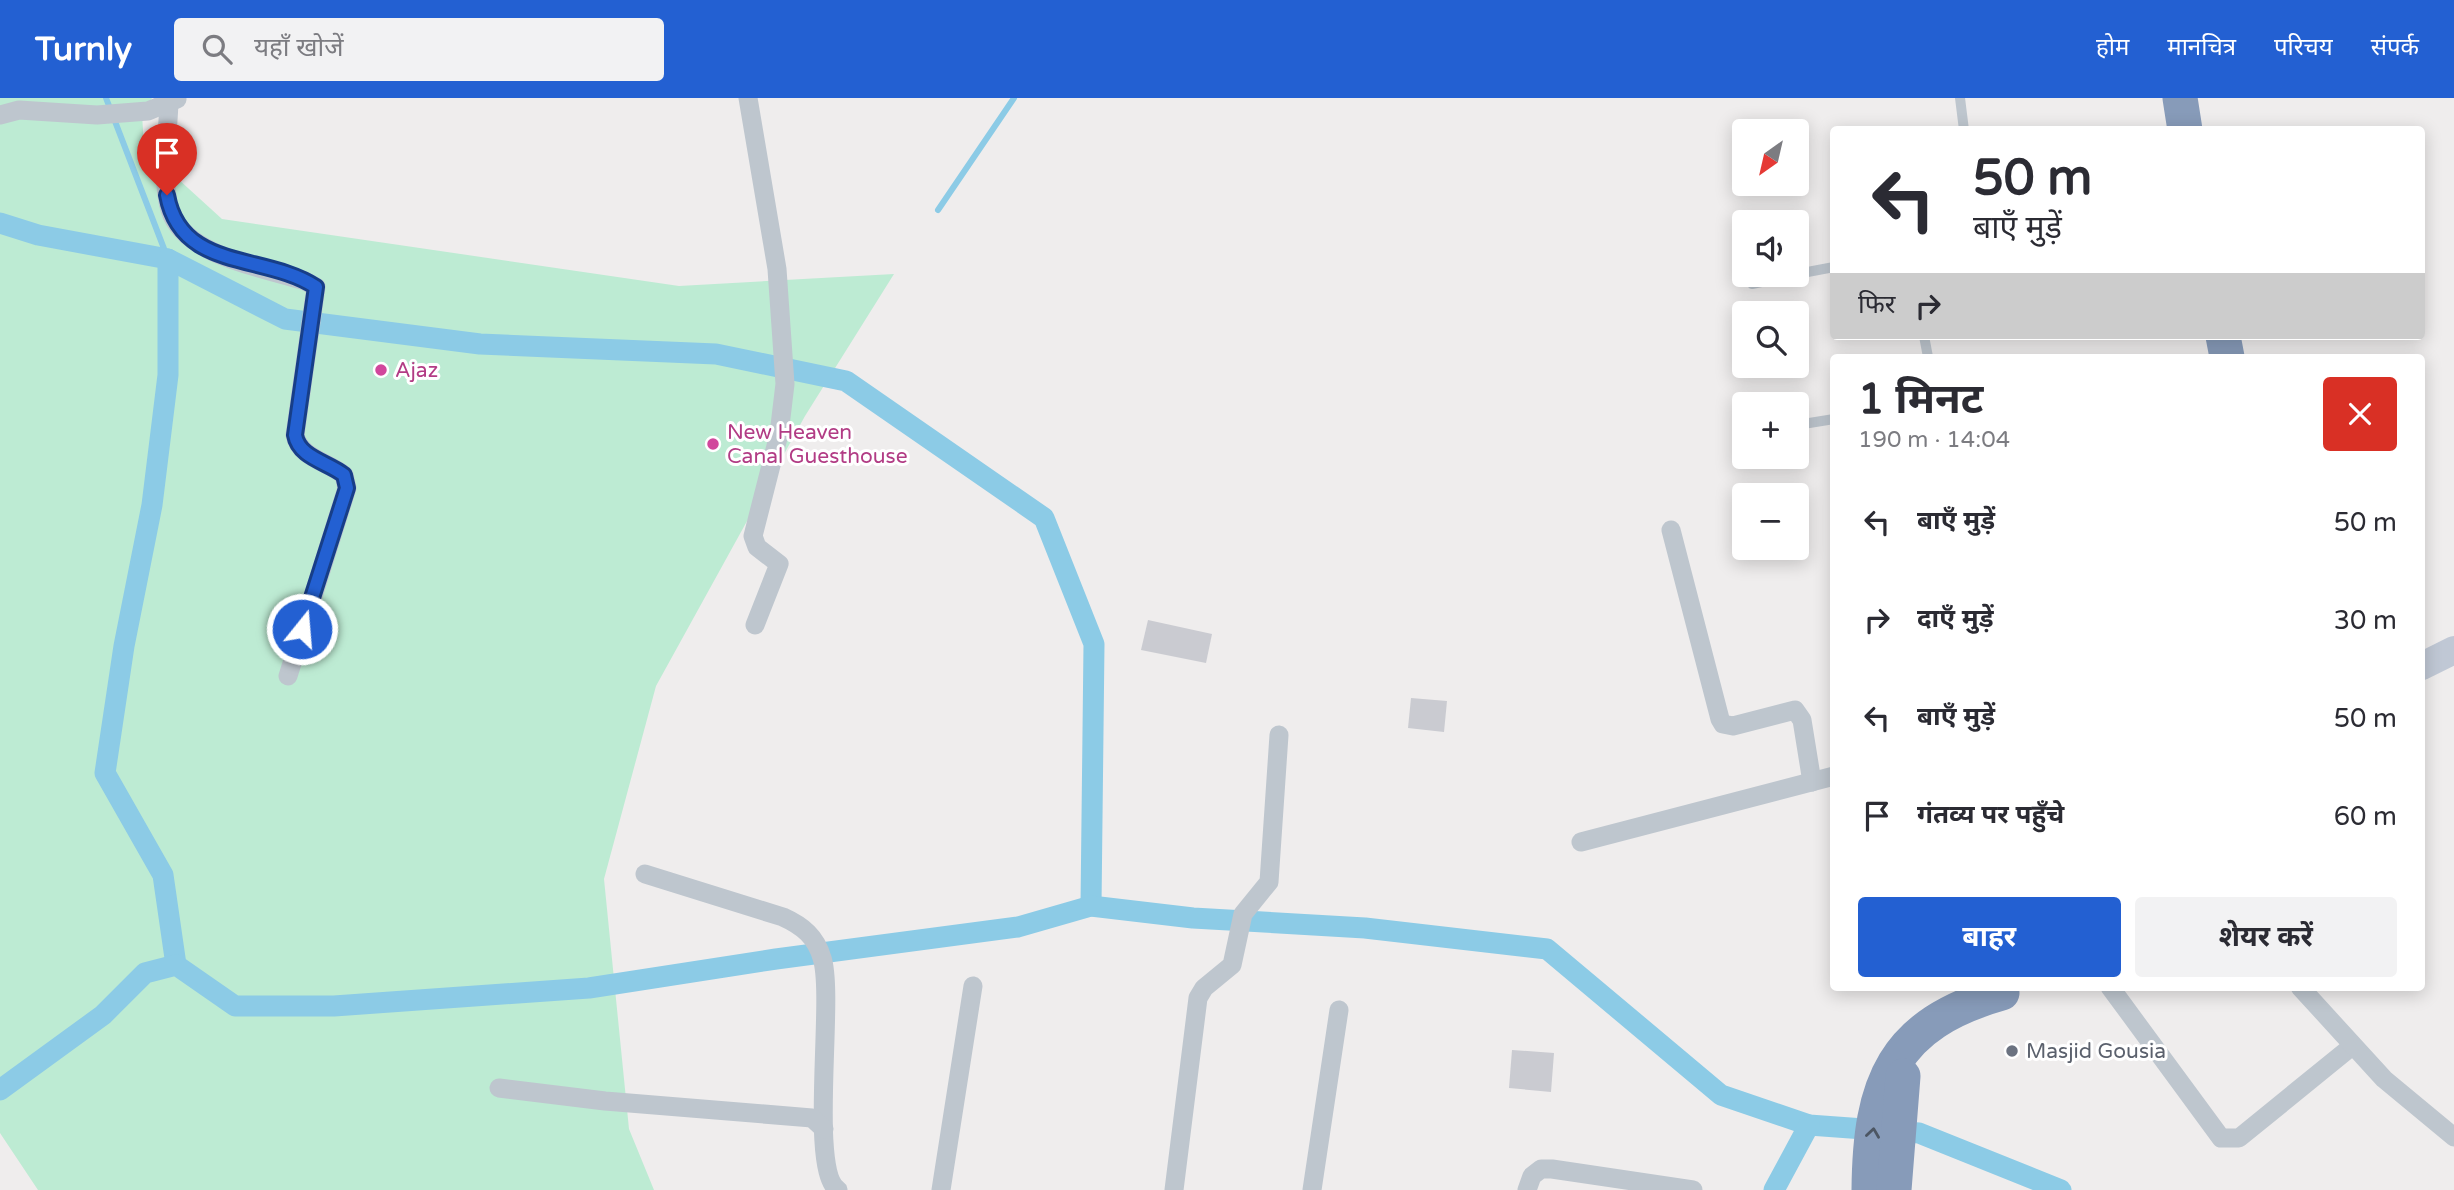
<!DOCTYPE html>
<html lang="hi">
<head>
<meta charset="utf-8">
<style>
	body { margin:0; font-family:"Varela Round","Noto Sans Devanagari",sans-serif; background:#f2f2f3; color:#2b2b33; height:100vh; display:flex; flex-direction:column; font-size:26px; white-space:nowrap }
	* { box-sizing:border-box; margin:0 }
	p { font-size:23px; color:#7c7c81 }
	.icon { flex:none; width:38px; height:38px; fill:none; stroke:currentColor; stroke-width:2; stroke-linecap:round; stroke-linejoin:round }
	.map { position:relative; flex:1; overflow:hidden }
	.details { position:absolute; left:1830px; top:256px; width:595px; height:637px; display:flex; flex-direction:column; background:#fff; border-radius:7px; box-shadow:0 4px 18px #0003 }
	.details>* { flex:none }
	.guide { position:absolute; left:1830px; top:28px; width:595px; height:214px; border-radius:7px; box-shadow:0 4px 18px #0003; background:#fff; color:#2b2b33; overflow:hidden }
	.needle { width:46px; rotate:214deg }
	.buttons { position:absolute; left:1732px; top:21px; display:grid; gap:14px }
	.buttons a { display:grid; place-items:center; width:77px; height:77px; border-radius:7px; background:#fff; box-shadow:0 4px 18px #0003; font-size:35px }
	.pin { position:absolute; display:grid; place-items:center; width:60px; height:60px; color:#fff; margin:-72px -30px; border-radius:50% 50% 50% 0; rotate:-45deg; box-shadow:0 0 7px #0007 }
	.pin .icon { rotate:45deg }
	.me { position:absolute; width:77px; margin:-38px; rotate:17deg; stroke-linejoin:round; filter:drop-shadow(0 0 5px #0008) }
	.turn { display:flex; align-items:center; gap:24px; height:147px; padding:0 28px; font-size:32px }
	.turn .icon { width:91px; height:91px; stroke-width:2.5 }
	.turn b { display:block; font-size:49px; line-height:60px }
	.then { display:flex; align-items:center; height:66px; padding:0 28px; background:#0003; gap:14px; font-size:26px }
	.round { display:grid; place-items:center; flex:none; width:74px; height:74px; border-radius:7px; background:#f2f2f3 }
	.headline { display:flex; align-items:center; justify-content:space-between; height:119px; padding:0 28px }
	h1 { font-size:42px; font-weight:700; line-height:52px }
	.action { display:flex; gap:14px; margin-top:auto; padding:14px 28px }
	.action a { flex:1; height:80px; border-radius:7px; background:#2360d2; color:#fff; font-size:28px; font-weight:700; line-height:80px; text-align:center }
	.action a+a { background:#f2f2f3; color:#2b2b33 }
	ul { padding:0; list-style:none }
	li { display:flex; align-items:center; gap:21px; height:98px; padding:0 28px }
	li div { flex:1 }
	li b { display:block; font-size:26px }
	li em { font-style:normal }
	header { display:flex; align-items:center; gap:42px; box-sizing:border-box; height:98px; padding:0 35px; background:#2360d2; color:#fff }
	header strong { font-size:33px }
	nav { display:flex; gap:38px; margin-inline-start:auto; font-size:24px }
	.search { width:490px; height:63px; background:#f2f2f3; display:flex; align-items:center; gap:18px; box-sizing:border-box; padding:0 24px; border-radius:7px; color:#7c7c81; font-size:26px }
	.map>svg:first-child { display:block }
	.green { fill:#bdebd3 }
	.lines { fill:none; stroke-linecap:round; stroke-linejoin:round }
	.stream { stroke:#8ccbe6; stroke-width:6 }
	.canal { stroke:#8ccbe6; stroke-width:21 }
	.building { fill:#cacbd1 }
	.lane { stroke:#bec6ce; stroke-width:10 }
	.street { stroke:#bec6ce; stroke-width:19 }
	.secondary { stroke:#c0c8d5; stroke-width:28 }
	.highway { stroke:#879bb9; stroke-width:35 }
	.oneway { stroke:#4c5663 }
	.route-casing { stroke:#173e88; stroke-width:18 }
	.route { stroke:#2360d2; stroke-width:12 }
	.hotel-dot { fill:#d1479c; stroke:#fff; stroke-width:2.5 }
	.worship-dot { fill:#6b7280; stroke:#fff; stroke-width:2.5 }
	.labels { text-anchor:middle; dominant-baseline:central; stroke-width:6; stroke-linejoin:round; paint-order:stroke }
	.hotel-label { font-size:21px; fill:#b23c85; stroke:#fff; text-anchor:start }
	.worship-label { font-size:21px; fill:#5b616d; stroke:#fff; text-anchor:start }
</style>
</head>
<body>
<header>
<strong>Turnly</strong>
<div class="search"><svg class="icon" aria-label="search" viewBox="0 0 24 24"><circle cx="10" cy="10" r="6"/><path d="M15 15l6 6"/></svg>यहाँ खोजें</div>
<nav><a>होम</a><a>मानचित्र</a><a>परिचय</a><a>संपर्क</a></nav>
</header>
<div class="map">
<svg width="2454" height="1092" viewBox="0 0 2454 1092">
	<rect width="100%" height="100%" fill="#efeded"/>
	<polygon class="green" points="0,0 152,0 142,15 144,50 222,121 679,188 894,176 805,318 656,588 604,781 629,1031 654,1092 38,1092 0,1035"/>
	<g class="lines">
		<g class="stream">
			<polyline points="106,0 168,161"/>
			<polyline points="938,112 1014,0"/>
		</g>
		<g class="canal">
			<polyline points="0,125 38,137 168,161 285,221 480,246 716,256 846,283 1044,420 1094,546 1091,808"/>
			<polyline points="168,161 168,277 152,407 124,548 105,675 163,777 176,867"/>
			<polyline points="0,992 103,917 145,875 176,867 235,908 334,908 589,890 776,861 1018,829 1091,808 1193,820 1365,830 1547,851 1721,997 1809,1027 1919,1035 2061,1092"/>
			<polyline points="1774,1092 1809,1027"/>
		</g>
	</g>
	<g class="building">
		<polygon points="1148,522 1212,536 1206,565 1141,552"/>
		<polygon points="1411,600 1447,603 1444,634 1408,630"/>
		<polygon points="1512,952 1554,955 1551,994 1509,990"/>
	</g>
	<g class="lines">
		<g class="lane">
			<polyline points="1960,0 1964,32"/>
			<polyline points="1797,176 1834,169"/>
			<polyline points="1752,186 1795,177"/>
			<polyline points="1924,238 1928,259"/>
			<polyline points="1797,327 1834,321"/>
		</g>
		<g class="street">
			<polyline points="748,0 777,171 785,286 779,336 753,438 757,449 779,466 755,527"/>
			<path d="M 169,4 C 168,35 161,83 170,112 C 184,158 264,170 305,183 L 316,189 L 295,337 C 299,359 328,364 344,377 L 347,390 L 288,578"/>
			<polyline points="0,17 19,12 97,17 148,13 177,1"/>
			<polyline points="1671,432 1720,621 1723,626 1733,628 1795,612 1802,622 1812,684"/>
			<polyline points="1581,744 1834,678"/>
			<path d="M 645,776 L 783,819 C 803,828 816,839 822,860 C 835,899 808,1072 838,1092"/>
			<polyline points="2110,889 2221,1040 2239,1040 2351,949"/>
			<polyline points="2300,889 2384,981 2454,1039"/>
			<polyline points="499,990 605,1003 812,1020 824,1031"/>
			<polyline points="941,1092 973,888"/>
			<polyline points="1174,1092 1198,900 1204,890 1232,867 1243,816 1269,784 1279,637"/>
			<polyline points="1312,1092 1339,912"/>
			<polyline points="1527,1092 1532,1078 1541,1071 1552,1071 1693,1092"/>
		</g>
		<polyline class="secondary" points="2422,568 2454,552"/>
		<g class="highway">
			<polyline points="2180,0 2185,32"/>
			<polyline points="2223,238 2227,259"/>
			<path d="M 1869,1092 C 1870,985 1892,926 2002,895"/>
			<polyline points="1894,1092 1903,978"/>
		</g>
	</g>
	<defs><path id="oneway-chevron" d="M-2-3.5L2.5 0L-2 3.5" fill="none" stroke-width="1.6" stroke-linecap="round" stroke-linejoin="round" transform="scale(1.75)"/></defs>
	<use class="oneway" href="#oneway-chevron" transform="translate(1873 1035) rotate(-82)"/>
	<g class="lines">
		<g class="route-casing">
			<path id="route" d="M 167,97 C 181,174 265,155 316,189 L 295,337 C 299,360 328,364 344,377 L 347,390 L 302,531"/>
		</g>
		<use href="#route" class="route"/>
	</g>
	<g class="hotel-dot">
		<circle cx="381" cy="272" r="7"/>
		<circle cx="713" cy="346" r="7"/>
	</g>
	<circle class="worship-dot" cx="2012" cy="953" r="7"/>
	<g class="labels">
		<g class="hotel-label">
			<text x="395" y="272">Ajaz</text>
			<text x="727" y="334">New Heaven<tspan x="727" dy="24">Canal Guesthouse</tspan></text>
		</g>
		<g class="worship-label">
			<text x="2026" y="953">Masjid Gousia</text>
		</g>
	</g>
</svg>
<div class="buttons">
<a><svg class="needle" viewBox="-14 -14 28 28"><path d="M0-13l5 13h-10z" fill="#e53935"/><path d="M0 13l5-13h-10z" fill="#7c7c81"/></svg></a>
<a><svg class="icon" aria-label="sound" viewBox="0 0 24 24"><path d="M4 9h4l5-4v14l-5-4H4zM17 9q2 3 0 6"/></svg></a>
<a><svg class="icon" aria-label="search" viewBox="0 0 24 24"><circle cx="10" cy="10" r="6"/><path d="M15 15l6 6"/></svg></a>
<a>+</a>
<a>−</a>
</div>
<div class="pin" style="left:167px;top:97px;background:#d93025"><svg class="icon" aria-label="arrive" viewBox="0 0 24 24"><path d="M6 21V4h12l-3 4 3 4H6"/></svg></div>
<svg class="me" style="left:302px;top:531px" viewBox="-20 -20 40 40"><circle r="17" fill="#2360d2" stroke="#fff" stroke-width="3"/><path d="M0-11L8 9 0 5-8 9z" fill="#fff"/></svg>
<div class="guide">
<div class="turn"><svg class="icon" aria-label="left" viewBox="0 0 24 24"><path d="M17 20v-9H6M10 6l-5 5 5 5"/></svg><div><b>50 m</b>बाएँ मुड़ें</div></div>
<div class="then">फिर<svg class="icon" aria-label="right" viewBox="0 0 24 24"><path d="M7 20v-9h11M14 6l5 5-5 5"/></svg></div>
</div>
<section class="details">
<div class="headline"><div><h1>1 मिनट</h1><p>190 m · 14:04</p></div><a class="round" style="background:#d93025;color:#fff"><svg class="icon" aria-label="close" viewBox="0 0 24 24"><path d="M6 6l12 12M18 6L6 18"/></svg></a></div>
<ul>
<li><svg class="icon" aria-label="left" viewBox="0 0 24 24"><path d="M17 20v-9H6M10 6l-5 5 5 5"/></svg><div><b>बाएँ मुड़ें</b></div><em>50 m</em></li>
<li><svg class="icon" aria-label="right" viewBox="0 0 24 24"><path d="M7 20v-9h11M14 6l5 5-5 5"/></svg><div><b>दाएँ मुड़ें</b></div><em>30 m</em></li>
<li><svg class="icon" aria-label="left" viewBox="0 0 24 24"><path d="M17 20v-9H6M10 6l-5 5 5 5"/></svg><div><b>बाएँ मुड़ें</b></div><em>50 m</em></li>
<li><svg class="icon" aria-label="arrive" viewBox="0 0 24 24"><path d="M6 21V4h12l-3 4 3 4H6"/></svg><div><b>गंतव्य पर पहुँचे</b></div><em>60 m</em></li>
</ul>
<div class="action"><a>बाहर</a><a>शेयर करें</a></div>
</section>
</div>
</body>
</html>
